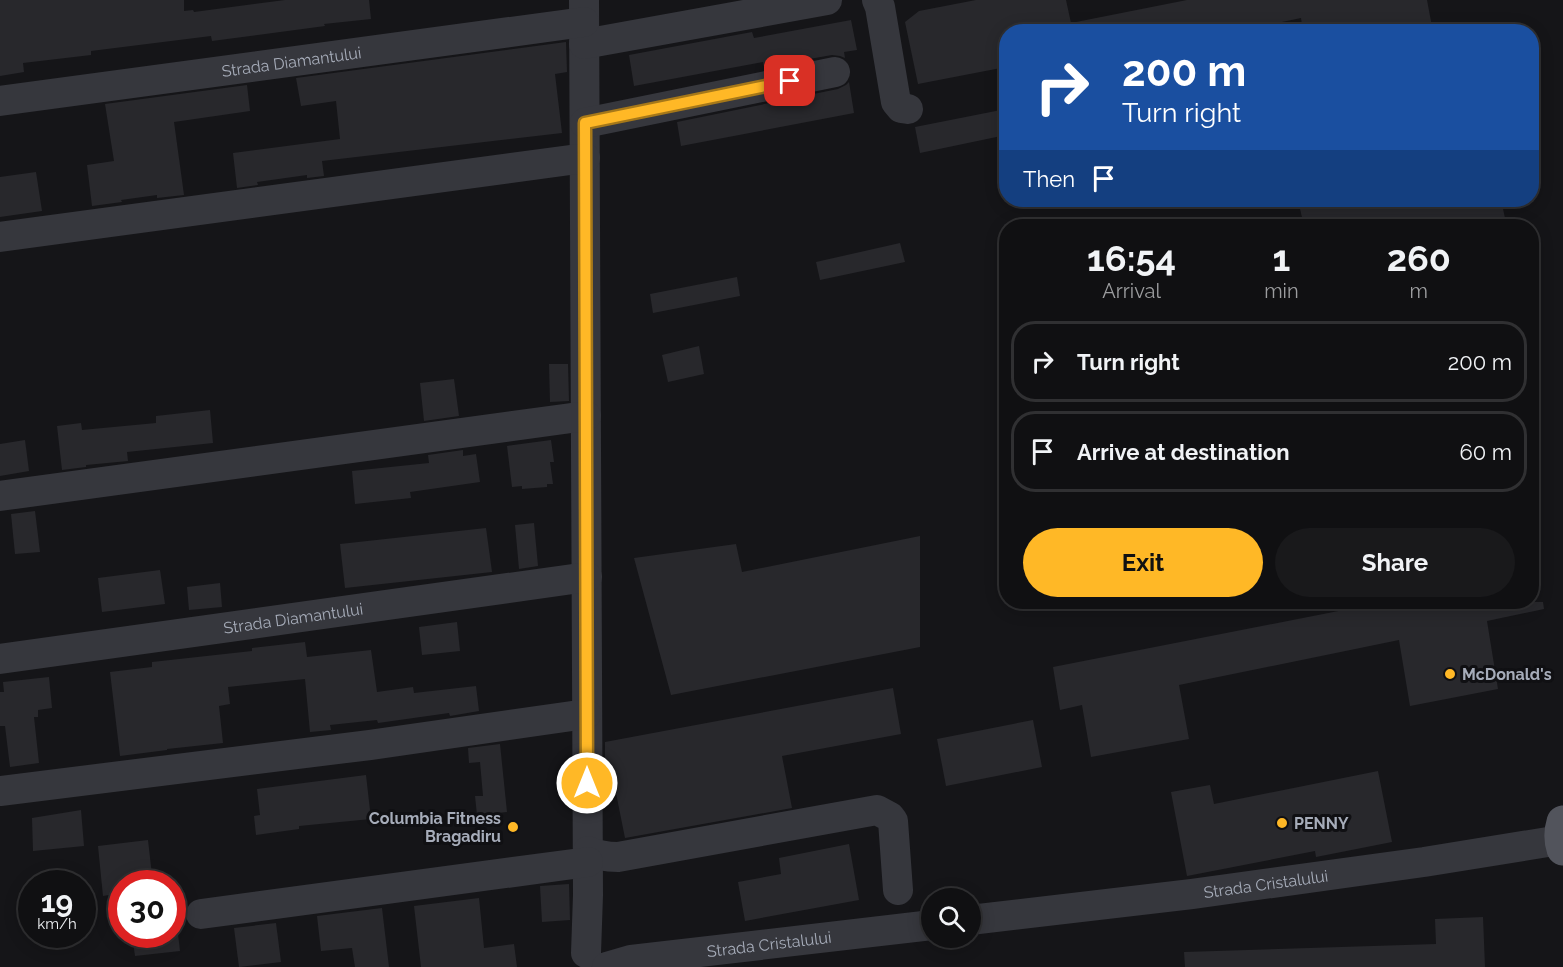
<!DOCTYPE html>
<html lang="en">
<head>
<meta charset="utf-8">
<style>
	body { margin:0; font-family:Raleway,sans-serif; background:#19191b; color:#f1f3f6; height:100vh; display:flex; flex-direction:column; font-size:22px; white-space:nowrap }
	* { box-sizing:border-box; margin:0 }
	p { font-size:20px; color:#9c9d9f }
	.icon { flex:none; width:33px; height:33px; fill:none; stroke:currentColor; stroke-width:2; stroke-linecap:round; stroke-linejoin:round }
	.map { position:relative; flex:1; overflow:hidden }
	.drawer { position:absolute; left:999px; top:219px; width:540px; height:390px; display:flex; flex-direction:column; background:#101012; border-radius:24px; box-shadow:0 3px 15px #0003,0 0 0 2px #303032 }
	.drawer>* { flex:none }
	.top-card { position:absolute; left:999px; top:24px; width:540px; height:183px; border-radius:24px; box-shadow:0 3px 15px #0003,0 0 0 2px #303032; background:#1a4fa0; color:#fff; overflow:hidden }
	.controls { position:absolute; left:921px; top:888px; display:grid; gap:12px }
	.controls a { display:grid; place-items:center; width:60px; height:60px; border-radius:50%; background:#101012; box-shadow:0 3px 15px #0003,0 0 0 2px #303032; font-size:30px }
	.speed { position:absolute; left:18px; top:870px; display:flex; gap:12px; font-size:30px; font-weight:700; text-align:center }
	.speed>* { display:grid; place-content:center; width:78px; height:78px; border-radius:50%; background:#101012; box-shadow:0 3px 15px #0003,0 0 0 2px #303032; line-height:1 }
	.speed small { font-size:15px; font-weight:400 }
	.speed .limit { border:9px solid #d22; background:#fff; color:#111 }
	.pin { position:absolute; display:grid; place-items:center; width:51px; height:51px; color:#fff; margin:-26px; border-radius:12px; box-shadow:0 3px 9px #0006 }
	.me { position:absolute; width:66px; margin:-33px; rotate:0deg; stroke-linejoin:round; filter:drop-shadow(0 0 4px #0008) }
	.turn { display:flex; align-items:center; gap:21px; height:126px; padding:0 24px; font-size:27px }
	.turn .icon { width:78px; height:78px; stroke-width:2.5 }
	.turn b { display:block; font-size:42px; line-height:51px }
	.then { display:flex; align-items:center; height:57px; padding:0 24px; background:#0003; gap:12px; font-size:22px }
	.eta { display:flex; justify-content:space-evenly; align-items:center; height:102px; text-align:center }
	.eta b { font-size:36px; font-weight:700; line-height:42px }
	.button { display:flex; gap:12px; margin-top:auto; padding:12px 24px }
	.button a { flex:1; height:69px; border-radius:36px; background:#ffb826; color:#111; font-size:24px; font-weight:700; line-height:69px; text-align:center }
	.button a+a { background:#19191b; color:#f1f3f6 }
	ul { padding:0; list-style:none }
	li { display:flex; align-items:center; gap:18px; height:81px; margin:0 12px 9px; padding:0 12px; border:3px solid #303032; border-radius:24px }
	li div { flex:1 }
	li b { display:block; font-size:22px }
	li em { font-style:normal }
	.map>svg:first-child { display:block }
	.building { fill:#28282c }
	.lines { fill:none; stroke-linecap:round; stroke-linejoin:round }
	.minor { stroke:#36373d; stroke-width:30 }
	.major { stroke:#52545c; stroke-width:33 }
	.route-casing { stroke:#a67819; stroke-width:15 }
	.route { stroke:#ffb826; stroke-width:10 }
	.poi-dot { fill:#ffb826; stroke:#101013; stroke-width:2 }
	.labels { text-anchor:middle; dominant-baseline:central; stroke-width:6; stroke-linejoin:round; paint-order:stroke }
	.street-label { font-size:16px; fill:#a6acb9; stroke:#101013 }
	.poi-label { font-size:16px; font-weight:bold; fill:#a6acb9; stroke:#101013; text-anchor:start }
</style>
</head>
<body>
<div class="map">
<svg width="1563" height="967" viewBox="0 0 1563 967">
	<rect width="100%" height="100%" fill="#151518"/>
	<g class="building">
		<polygon points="0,0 184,0 184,11 193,10 194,12 285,0 369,0 371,19 324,24 325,26 212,41 211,36 91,51 91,55 23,63 24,72 0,76"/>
		<polygon points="976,0 1066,0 1071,23 1187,0 1427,0 1433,32 1303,32 1301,18 1233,32 1006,32 1006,67 918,84 905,22 919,11"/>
		<polygon points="851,20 857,50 844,52 845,58 840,56 832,55 764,67 763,62 634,86 629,55 752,32 754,38"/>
		<polygon points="566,42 567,72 555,74 562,133 322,161 324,176 307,178 307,175 257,182 258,185 237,188 233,153 340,139 336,101 301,106 296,78"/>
		<polygon points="849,82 854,113 681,146 677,122 838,89 846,85"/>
		<polygon points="247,85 250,111 174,122 184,195 157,198 157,195 121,200 122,202 92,206 87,165 114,161 105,104"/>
		<polygon points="1006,109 1006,135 920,153 915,127"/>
		<polygon points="36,172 42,211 0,217 0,177"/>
		<polygon points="1298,200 1326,200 1327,208 1366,200 1501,200 1505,218 1467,226 1304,226"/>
		<polygon points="900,243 905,262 820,280 816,262"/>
		<polygon points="737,277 740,296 653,313 650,294"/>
		<polygon points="699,346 704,374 668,382 662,355"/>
		<polygon points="549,364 568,364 569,401 550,402"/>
		<polygon points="454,379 459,416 424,421 420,383"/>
		<polygon points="210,410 213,443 127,452 128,461 86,465 86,467 62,470 57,426 81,423 82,430 156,423 156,416"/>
		<polygon points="25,440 29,471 0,476 0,444"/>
		<polygon points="551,440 554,462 550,462 553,484 547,484 547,487 522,489 522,486 512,487 507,446"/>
		<polygon points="463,450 463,456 476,454 480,482 410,492 411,498 355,504 352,471 429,463 428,455"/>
		<polygon points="35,511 40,552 15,554 11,514"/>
		<polygon points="534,523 538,566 519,569 515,525"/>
		<polygon points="486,528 492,572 345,588 340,544"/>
		<polygon points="920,536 920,647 671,695 634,558 736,544 742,572"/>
		<polygon points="160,570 165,604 102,612 98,578"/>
		<polygon points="220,583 222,607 189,610 187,587"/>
		<polygon points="1384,602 1543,602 1544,609 1487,621 1498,689 1410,706 1399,640 1179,685 1189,739 1091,757 1082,705 1060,710 1053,667"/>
		<polygon points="457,622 460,651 422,655 419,627"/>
		<polygon points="305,642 307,657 371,650 377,692 413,687 414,693 476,686 479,711 450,716 449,713 378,723 377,720 330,725 331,730 310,732 305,679 228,687 230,704 219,706 223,743 167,749 167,750 120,756 110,672 152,667 152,662 252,651 252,648"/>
		<polygon points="49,677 52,708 38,710 38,717 34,717 39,763 10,767 5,726 0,726 0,692 4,692 3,682"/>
		<polygon points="893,688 901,734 782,756 792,808 625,838 615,788 606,789 605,782 605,742"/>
		<polygon points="1033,720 1042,767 946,786 937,739"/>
		<polygon points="500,744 507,812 477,815 475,796 483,796 480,762 469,763 468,748"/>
		<polygon points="1378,771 1392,842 1316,857 1315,851 1187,876 1171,792 1210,785 1214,804"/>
		<polygon points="366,775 371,819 299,826 299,829 256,835 254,816 260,815 257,789"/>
		<polygon points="81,810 84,846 33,851 32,818"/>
		<polygon points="148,840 153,884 122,884 122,893 103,896 98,846"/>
		<polygon points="849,844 859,900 745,921 738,882 781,874 779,858"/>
		<polygon points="569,884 570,920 542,922 540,886"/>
		<polygon points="479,898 484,948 514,944 517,967 421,967 414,906"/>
		<polygon points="382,908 389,967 355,967 352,948 321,951 317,916"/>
		<polygon points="1483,917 1485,967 1185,967 1184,952 1436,944 1435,919"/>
		<polygon points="276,923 281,962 239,967 234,928"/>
		<polygon points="132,934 178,934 180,951 135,956"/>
	</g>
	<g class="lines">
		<g class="minor">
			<polyline points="584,0 588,895 586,953"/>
			<polyline points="877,0 880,7 896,102 901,108 908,109"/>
			<polyline points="584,44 827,0"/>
			<path id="s1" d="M 0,101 L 584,22"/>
			<polyline points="585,123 835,72"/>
			<polyline points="0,237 585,158"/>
			<polyline points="0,496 586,416"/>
			<path id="s2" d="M 0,659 L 587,577"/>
			<polyline points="0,791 370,745 586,714"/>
			<path d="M 588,851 C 598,856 607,857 618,857 L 877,810 L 890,817 L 893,821 L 898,890"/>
			<polyline points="201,914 588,862"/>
			<path id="s3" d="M 970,920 L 1192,894 L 1424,862 L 1560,840"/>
			<path id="s4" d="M 607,967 L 631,960 L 932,925"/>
		</g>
		<path class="major" d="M 1563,822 C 1560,832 1560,840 1563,849"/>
	</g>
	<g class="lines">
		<g class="route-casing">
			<polyline id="route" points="587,783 585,123 790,81"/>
		</g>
		<use href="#route" class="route"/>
	</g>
	<g class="poi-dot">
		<circle cx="1450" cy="674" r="6"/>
		<circle cx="1282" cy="823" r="6"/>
		<circle cx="513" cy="827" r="6"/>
	</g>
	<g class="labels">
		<g class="street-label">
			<text stroke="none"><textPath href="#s1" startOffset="294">Strada Diamantului</textPath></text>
			<text stroke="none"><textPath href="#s2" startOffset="296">Strada Diamantului</textPath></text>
			<text stroke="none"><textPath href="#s3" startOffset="298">Strada Cristalului</textPath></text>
			<text stroke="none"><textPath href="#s4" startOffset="164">Strada Cristalului</textPath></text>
		</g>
		<g class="poi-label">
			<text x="1462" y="674">McDonald's</text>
			<text x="501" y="818" text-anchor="end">Columbia Fitness<tspan x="501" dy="18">Bragadiru</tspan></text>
			<text x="1294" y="823">PENNY</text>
		</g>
	</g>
</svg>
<div class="controls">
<a><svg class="icon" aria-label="search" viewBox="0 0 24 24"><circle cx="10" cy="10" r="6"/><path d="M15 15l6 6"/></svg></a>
</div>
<div class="speed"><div>19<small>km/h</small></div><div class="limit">30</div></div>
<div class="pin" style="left:790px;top:81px;background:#d93025"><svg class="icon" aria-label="arrive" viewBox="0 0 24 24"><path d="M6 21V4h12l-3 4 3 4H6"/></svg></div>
<svg class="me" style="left:587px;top:783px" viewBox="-20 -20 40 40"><circle r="17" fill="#ffb826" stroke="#fff" stroke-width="3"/><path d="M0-11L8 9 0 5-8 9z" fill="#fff"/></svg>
<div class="top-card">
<div class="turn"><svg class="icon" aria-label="right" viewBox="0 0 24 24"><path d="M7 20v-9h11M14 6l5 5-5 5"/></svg><div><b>200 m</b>Turn right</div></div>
<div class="then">Then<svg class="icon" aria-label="arrive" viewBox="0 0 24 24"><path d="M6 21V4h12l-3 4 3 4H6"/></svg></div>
</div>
<section class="drawer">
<div class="eta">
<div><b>16:54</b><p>Arrival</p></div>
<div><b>1</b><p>min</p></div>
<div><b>260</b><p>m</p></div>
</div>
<ul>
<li><svg class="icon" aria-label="right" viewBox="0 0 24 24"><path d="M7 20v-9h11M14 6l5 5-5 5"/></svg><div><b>Turn right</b></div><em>200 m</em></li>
<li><svg class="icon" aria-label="arrive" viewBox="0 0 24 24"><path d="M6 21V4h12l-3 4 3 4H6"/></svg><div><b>Arrive at destination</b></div><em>60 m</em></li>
</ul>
<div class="button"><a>Exit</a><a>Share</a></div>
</section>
</div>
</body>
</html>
